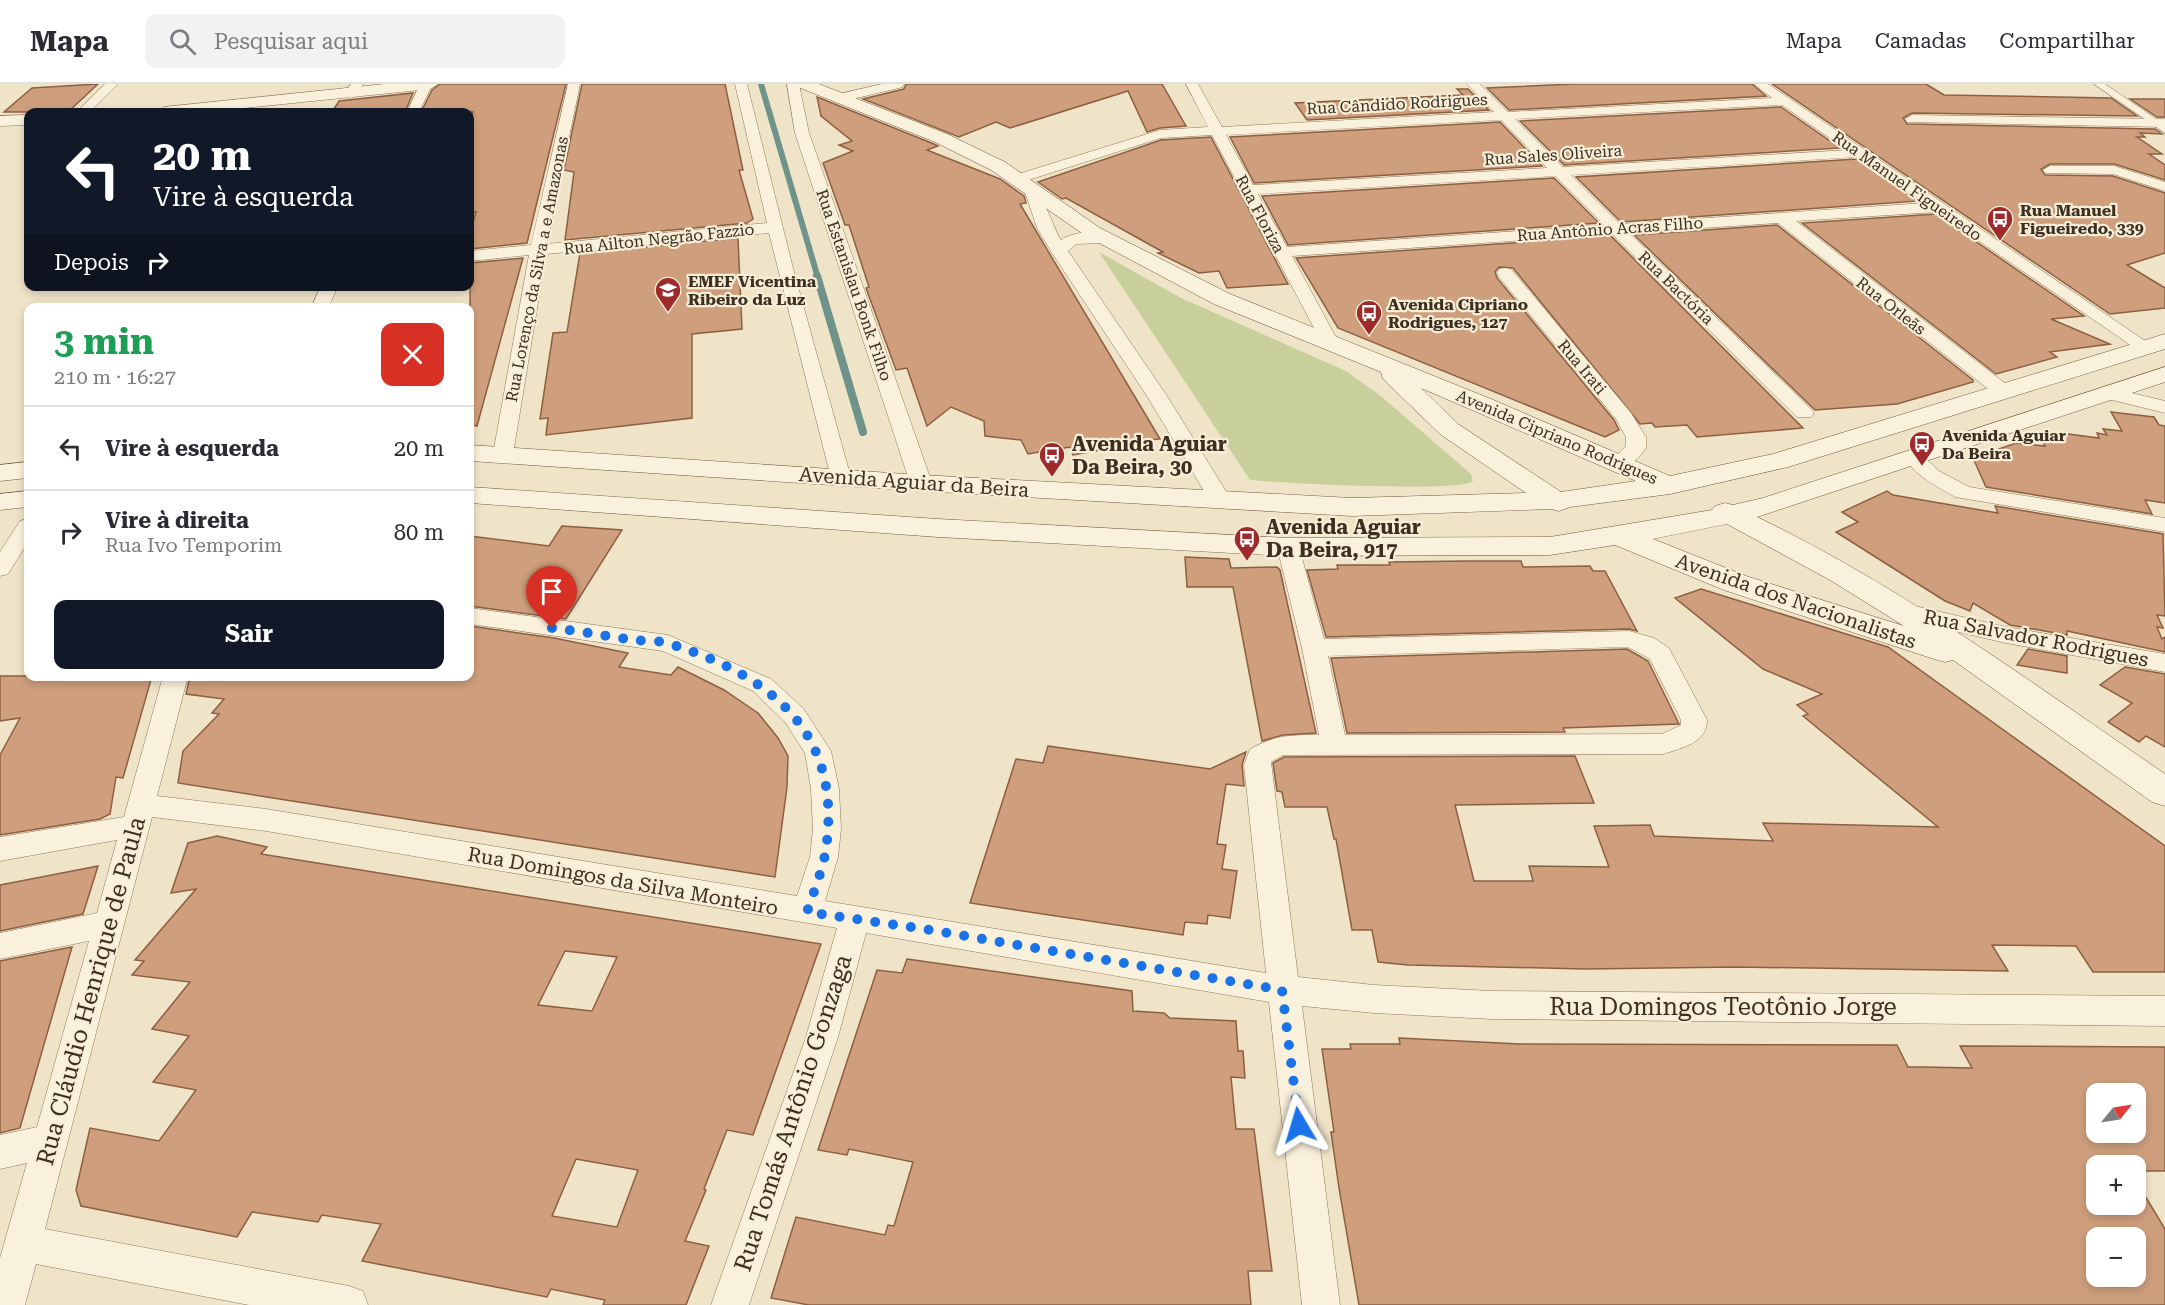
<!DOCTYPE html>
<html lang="pt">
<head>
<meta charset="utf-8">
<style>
	body { margin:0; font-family:"Roboto Serif",serif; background:#f2f2f3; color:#2b2b33; height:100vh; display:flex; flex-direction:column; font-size:22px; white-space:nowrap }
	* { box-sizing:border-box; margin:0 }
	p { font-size:20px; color:#7c7c81 }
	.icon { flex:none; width:33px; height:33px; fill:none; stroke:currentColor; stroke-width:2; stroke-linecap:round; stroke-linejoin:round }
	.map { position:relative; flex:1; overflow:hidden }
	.drawer { position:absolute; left:24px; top:219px; width:450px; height:378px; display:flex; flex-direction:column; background:#fff; border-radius:12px; box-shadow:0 3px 9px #0003 }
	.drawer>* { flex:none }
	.hud { position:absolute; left:24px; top:24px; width:450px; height:183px; border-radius:12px; box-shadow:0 3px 9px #0003; background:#111827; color:#fff; overflow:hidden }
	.needle { width:39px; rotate:60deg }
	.buttons { position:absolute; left:2086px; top:999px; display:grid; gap:12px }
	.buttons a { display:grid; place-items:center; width:60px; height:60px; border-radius:12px; background:#fff; box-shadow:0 3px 9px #0003; font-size:30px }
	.pin { position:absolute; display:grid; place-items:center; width:51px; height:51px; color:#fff; margin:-62px -26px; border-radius:50% 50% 50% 0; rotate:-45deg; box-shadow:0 0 6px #0007 }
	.pin .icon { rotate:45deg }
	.me { position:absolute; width:66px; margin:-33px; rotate:353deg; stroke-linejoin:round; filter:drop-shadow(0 0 4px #0008) }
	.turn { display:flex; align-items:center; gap:21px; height:126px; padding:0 30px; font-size:27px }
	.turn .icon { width:78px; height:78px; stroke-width:2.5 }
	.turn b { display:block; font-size:42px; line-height:51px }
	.then { display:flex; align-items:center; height:57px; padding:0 30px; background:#0003; gap:12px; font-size:22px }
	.round { display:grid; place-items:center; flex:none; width:63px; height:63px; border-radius:12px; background:#f2f2f3 }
	.headline { display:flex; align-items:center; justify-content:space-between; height:102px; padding:0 30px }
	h1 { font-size:36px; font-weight:700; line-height:45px; color:#1e9e55 }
	.cta { display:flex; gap:12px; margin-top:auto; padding:12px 30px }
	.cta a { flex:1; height:69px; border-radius:12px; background:#111827; color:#fff; font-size:24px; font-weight:700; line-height:69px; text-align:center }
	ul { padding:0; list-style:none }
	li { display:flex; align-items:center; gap:18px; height:84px; padding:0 30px; border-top:2px solid #e1e1e2 }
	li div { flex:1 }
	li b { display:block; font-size:22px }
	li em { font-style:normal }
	header { display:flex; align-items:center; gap:36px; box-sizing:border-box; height:84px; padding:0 30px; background:#fff; border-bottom:2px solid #e1e1e2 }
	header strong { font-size:28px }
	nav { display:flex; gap:33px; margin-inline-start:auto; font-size:21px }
	.search { width:420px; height:54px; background:#f2f2f3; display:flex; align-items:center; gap:15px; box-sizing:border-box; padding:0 21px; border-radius:12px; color:#7c7c81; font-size:22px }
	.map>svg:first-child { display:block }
	.green { fill:#c9cf9b }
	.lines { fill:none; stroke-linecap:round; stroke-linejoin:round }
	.stream-far1 { stroke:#6f938a; stroke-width:6 }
	.stream { stroke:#6f938a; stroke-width:8 }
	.building { fill:#cf9f7d; stroke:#8d5f41; stroke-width:1.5; fill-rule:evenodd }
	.pedestrian-casing { stroke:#8d765c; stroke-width:1 }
	.minor-casing { stroke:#8d765c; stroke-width:1 }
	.tertiary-casing { stroke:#8d765c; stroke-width:1 }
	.secondary-casing { stroke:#6f573f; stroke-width:1 }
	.pedestrian { fill:#faf1dc; fill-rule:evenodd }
	.minor { fill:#faf1dc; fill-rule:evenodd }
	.tertiary { fill:#faf1dc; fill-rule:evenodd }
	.secondary { fill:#faf1dc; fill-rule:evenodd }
	.route { stroke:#1a73e8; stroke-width:10; stroke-dasharray:0 18 }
	.labels { text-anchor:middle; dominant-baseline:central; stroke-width:4.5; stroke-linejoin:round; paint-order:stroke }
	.far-street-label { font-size:16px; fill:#3d2e20; stroke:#f7eed8 }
	.far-poi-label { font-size:16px; font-weight:bold; fill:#3d2e20; stroke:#f7eed8; text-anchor:start }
	.poi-label { font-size:20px; font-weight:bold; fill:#3d2e20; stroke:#f7eed8; text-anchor:start }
	.street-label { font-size:20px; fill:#3d2e20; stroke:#f7eed8 }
	.near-street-label { font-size:24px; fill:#3d2e20; stroke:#f7eed8 }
</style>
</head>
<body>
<header>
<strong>Mapa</strong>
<div class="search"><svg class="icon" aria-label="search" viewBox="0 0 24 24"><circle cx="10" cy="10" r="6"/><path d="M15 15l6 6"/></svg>Pesquisar aqui</div>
<nav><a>Mapa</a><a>Camadas</a><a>Compartilhar</a></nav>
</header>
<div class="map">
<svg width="2165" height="1221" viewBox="0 0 2165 1221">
	<rect width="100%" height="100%" fill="#f0e4c8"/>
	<path class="green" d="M 1099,168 L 1181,214 L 1346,287 L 1382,313 L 1471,390 L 1473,397 C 1461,409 1277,399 1250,396 Z"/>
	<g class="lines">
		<polyline class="stream-far1" points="761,0 818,194"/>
		<polyline class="stream" points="817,192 863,348"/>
	</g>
	<g class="building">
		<polygon points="98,0 68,28 4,28 32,4"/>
		<polygon points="440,0 566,0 527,159 470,165 470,148 476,128 470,128 470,93 473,83 470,84 470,37 473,28 421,28 432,6"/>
		<polygon points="582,0 725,0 743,86 739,86 753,135 747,139 565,156 574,88 564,86"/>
		<polygon points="906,0 1162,0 1186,42 1160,44 1147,48 1128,7 1010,44 996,38 959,53 863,15 904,5"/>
		<polygon points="1574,0 1752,0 1766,12 1509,26 1487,4"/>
		<polygon points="1772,0 1926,0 1944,11 2111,14 2137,32 1912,29 1903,34 1907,40 2155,45 2162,50 2140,49 2145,53 2137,53 2162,70 2149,70 2165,81 2165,96 2114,80 2050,80 2041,85 2045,91 2113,92 2165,109 2165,169 2127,181 2165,204 2165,224 2110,230"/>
		<polygon points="1457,5 1468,5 1489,26 1307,36 1295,19 1463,11"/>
		<polygon points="413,9 405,28 332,28 339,17"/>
		<polygon points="817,13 934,60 938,62 927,66 1000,95 1024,112 1026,119 1020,120 1160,355 1122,359 1124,362 1073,371 1070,363 1028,370 1021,356 985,352 984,337 951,323 927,342 907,284 896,286 866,204 869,203 849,141 845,141 823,79 853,67 839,61 852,57 821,32"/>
		<polygon points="2130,15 2165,15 2165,33 2157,33"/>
		<polygon points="1781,23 1840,64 1564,81 1520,37"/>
		<polygon points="1500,38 1542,82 1254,99 1230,53"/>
		<polygon points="1211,53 1288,200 1227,204 1219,187 1199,189 1158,169 1163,168 1066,114 1062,115 1038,98 1161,56"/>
		<polygon points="1857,75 1918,117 1621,138 1576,93"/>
		<polygon points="1554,94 1599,139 1288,161 1262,112"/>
		<polygon points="1936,130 2084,232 2051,235 2110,260 2050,268 2057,273 1996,290 1802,139"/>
		<polygon points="1777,141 1973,296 1973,298 1897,320 1815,326 1634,151"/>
		<polygon points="1611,152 1803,344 1697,353 1687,341 1655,343 1652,339 1640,340 1513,184 1499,183 1495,188 1497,194 1614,336 1619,346 1605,353 1338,244 1296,174"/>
		<polygon points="738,154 742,245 692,250 692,334 546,351 548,334 540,335 553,249 567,248 580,169"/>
		<polygon points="523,174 477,342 470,341 470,179"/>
		<polygon points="2111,328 2154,333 2159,341 2165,342 2165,419 2145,416 2152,430 1986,403 1973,374 2016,359 2045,362 2041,354 2059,356 2053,348 2099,354 2097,349 2107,351 2103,345 2122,347"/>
		<polygon points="1887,407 1893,411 1998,429 1995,422 2163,450 2165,532 2157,531 2163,544 2157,543 2162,555 2165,553 2165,568 2067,547 2067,551 2010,541 1973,519 1970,527 1945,517 1836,448 1858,438 1842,428"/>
		<polygon points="562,442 622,446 566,535 470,522 470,452 549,462"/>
		<polygon points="1185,473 1229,475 1231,484 1277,483 1280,486 1316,649 1283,651 1262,657 1233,503 1187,503"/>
		<polygon points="1468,477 1521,477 1523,483 1590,482 1593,487 1605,487 1637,547 1629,545 1326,553 1307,486 1338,485 1337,481 1390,481 1389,478"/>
		<polygon points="1701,505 1888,563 2165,762 2165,888 2093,888 2076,862 1992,861 2008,887 1737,883 1585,885 1408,881 1378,878 1372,846 1352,846 1336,755 1334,755 1327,723 1285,723 1282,708 1277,707 1273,679 1284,673 1575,672 1594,719 1455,721 1474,797 1533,797 1529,782 1609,783 1594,742 1650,741 1654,752 1773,757 1763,739 1938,743 1803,632 1808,630 1797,621 1822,610 1763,585 1675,514"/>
		<polygon points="470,542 554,554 628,569 619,583 671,591 678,583 724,606 758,629 778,654 788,672 787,703 775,793 178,699 183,667 219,630 212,629 224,615 186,610 190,592 470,592"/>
		<polygon points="1627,565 1648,577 1679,640 1563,644 1565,648 1347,649 1331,574"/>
		<polygon points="2028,565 2067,572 2067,589 2017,581"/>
		<polygon points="2125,583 2165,590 2165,663 2146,652 2139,658 2108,638 2132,619 2100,601"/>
		<polygon points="0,592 152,592 123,694 116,693 110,730 100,735 0,751 0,671 20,634 0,637"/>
		<polygon points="1048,662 1210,685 1246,668 1242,681 1244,702 1226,700 1217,760 1226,761 1222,785 1237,787 1230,834 1208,831 1207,840 1185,838 1183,851 970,819 1016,675 1043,679"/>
		<path d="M 217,752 L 267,763 L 261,770 L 821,860 L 753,1051 L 727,1046 L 704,1105 L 706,1106 L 685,1157 L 709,1162 L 686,1221 L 603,1221 L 605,1216 L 551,1205 L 547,1213 L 362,1177 L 381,1140 L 322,1131 L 318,1138 L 252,1128 L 237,1153 L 81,1122 L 76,1106 L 90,1044 L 159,1057 L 196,1006 L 153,998 L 189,952 L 152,945 L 190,898 L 132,891 L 144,877 L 135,876 L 196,805 L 171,809 L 188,759 ZM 565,867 L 617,873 L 592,927 L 538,921 ZM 576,1075 L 638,1086 L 617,1143 L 552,1132 Z"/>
		<polygon points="98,782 83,830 0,847 0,801"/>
		<polygon points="72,863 20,1044 0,1049 0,877"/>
		<polygon points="907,875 1132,907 1133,927 1164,929 1170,934 1236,937 1238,967 1243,967 1245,994 1231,993 1236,1045 1254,1045 1272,1187 1248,1187 1251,1221 809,1221 771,1214 796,1133 885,1151 888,1141 894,1142 913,1078 849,1065 847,1071 818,1066 877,886 902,889"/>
		<path d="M 1399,954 L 1520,960 L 1897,961 L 1908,983 L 1923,983 L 1972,984 L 1960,962 L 2165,963 L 2165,1087 L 2136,1087 L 2136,1082 L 2097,1082 L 2097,1120 L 2136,1120 L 2136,1097 L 2165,1145 L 2165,1221 L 1359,1221 L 1339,1104 L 1331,1048 L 1334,1048 L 1322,965 L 1351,965 L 1350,960 L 1400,960 ZM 2097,1010 L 2136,1010 L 2136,1048 L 2097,1048 ZM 2097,1154 L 2136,1154 L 2136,1192 L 2097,1192 Z"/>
	</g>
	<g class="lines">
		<g class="pedestrian-casing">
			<polygon id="pedestrian" points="2094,0 2105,0 2165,41 2165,49"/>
		</g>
		<g class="minor-casing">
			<g id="minor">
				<polygon points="105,0 118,0 90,28 77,28"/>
				<polygon points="351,0 363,0 355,13 350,14 344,10"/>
				<polygon points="420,0 432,1 419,28 407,28"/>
				<polygon points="568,0 580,0 547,160 767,139 735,0 747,0 794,188 851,394 848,398 834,398 831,394 769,149 546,170 513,370 510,374 496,374 493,370 529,171 470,177 470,167 531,161"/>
				<polygon points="787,0 799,0 809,49 932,399 928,403 914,403 910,399 795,49"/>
				<polygon points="882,0 904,0 903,3 840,18 833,14 835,11"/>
				<path d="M 1186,0 L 1198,0 L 1222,43 L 1494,28 L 1467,0 L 1480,0 L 1508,28 L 1772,14 L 1754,0 L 1768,0 L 2154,263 L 2145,268 L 2139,267 L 1937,128 L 1796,137 L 2011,304 L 2014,308 L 2011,312 L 1997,312 L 1778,139 L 1629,149 L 1811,325 L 1814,329 L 1811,333 L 1797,333 L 1612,150 L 1292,172 L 1339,259 L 1336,263 L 1324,263 L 1212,51 L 1161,54 L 1022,98 L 1017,99 L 1010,95 L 1012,92 L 1160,46 L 1208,43 ZM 1782,21 L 1847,66 L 1563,83 L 1515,35 ZM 1501,36 L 1547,84 L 1253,101 L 1226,51 ZM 1858,73 L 1925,119 L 1620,140 L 1571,91 ZM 1555,92 L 1604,141 L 1287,163 L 1258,110 Z"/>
				<polygon points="1912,31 2165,35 2165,43 1907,38 1905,35"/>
				<polygon points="2050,82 2114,82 2165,98 2165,107 2113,90 2045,89 2043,86"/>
				<path d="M 1031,101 C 1041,103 1053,144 1061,156 C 1071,148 1103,144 1112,154 L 1104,159 L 1076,160 L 1068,167 L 1167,312 L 1232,417 L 1229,422 L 1213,422 L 1147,312 L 1052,169 L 1037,144 L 1024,105 Z"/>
				<path d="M 1505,184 L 1511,185 L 1631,329 L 1646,353 L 1646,364 C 1638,376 1626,387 1612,383 L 1609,379 L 1626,362 L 1626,353 L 1616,335 L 1499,193 L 1497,189 L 1499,185 Z"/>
				<polygon points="321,202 338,202 328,224 311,224"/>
				<polygon points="2107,303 2165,317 2165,329 2100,313 2097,309"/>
				<path d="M 1915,369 L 1922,371 L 1939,387 L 1969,403 L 2165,434 L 2165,448 L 1955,413 C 1937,402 1917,393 1905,375 L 1908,371 Z"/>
				<polygon points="28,435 28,458 8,490 0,492 0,468 20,437"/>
				<path d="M 1288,456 L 1296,458 L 1299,463 L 1324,555 L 1629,547 L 1654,554 L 1669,564 L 1707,636 C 1707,659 1682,664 1663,670 L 1283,671 L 1271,678 L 1298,893 L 1374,901 L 1492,907 L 2165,912 L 2165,942 L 1492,935 L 1374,929 L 1302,922 L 1340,1221 L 1302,1221 L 1269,918 L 866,849 L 838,953 L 749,1221 L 711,1221 L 806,953 L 837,844 L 266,747 L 152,733 L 45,1145 L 349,1202 L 363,1207 L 368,1221 L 249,1221 L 36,1180 L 25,1221 L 0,1221 L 0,1174 L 27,1079 L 0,1085 L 0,1051 L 37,1043 L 89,857 L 0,875 L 0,849 L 97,829 L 117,756 L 0,777 L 0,753 L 124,733 L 163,592 L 188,592 L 157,712 L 266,725 L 797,812 L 810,773 L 813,745 L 811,705 L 805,669 L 785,638 L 753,607 L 663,567 L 470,540 L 470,524 L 668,551 L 771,595 L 803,624 L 831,667 L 839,705 L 841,745 L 838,773 L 825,817 L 1266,889 L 1244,681 L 1250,665 C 1276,651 1289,651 1319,651 L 1302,564 L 1277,463 L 1280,458 ZM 1628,563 L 1650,575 L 1681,636 L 1681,641 L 1662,650 L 1345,651 L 1328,572 Z"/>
				<polygon points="1906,520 2006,543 2165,570 2165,588 2006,559 1898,534 1894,528 1898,522"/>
			</g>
		</g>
		<g class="tertiary-casing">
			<g id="tertiary">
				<polygon points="385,0 438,0 430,5 206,28 156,28 164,23"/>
				<polygon points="28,31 28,41 0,42 0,32"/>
			</g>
		</g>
		<g class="secondary-casing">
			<g id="secondary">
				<path d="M 796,0 L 819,0 L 947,50 L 1005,78 L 1100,144 L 1230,210 L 1491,315 L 1670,392 L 1773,370 L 2165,250 L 2165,265 L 1788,383 L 1670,410 L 1570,423 L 1559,427 L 1551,425 L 1352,432 L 921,407 L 470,377 L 470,361 L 921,391 L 1352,414 L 1526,409 L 1440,350 L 1383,295 L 1381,288 L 1214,220 L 1086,152 L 991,86 L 935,58 L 798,3 ZM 1421,304 L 1636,397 L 1561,408 L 1458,340 Z"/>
				<path d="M 2165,283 L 2165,298 L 1757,433 C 1902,503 2032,599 2165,690 L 2165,722 L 2152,718 L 1953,576 L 1945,578 L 1934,575 L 1724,506 L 1615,461 L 1550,471 L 1288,472 L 938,453 L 470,419 L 470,403 L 938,435 L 1288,454 L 1550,453 L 1712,426 L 1715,422 L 1725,419 L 1733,421 L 1763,414 ZM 1727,440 L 1830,496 L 1904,542 L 1746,492 L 1653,455 Z"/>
				<polygon points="28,378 28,394 0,397 0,381"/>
				<polygon points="28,407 28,423 0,426 0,410"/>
			</g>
		</g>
		<use href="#pedestrian" class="pedestrian"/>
		<use href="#minor" class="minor"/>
		<use href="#tertiary" class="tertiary"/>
		<use href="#secondary" class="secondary"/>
	</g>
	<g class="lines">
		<path class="route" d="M 552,544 C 579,547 606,552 634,556 C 645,557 659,556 670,560 C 775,593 845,652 825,771 C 821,790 813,810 807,828 L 924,845 L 1282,906 L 1299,1041"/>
	</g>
	<defs>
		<g id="bus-pin" transform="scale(1.35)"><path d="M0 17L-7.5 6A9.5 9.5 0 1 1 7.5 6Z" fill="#9e2a2b" stroke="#f7eed8"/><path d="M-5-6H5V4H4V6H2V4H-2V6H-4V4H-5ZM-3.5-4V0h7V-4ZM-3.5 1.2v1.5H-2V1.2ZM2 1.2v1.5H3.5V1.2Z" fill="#fff"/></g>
		<g id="school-pin" transform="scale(1.35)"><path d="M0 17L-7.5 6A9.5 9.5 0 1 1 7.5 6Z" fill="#9e2a2b" stroke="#f7eed8"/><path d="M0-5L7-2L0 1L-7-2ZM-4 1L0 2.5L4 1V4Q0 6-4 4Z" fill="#fff"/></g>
	</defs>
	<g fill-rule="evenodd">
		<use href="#bus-pin" x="2000" y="135"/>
		<use href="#school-pin" x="668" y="206"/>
		<use href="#bus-pin" x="1369" y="229"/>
		<use href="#bus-pin" x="1922" y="360"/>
		<use href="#bus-pin" x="1052" y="371"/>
		<use href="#bus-pin" x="1247" y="455"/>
	</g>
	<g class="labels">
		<g class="far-street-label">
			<text transform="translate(1397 20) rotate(-3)">Rua Cândido Rodrigues</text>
			<text transform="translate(1553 71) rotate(-4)">Rua Sales Oliveira</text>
			<text transform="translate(1907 102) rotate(35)">Rua Manuel Figueiredo</text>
			<text transform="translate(1260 130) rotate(62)">Rua Floriza</text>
			<text transform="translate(1610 145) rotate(-4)">Rua Antônio Acras Filho</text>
			<text transform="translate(659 155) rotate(-6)">Rua Ailton Negrão Fazzio</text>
			<text transform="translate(537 185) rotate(-79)">Rua Lorenço da Silva a e Amazonas</text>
			<text transform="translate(854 201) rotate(71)">Rua Estanislau Bonk Filho</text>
			<text transform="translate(1676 204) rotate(44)">Rua Bactória</text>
			<text transform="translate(1891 222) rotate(38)">Rua Orleãs</text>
			<text transform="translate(1582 283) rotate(50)">Rua Irati</text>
			<text transform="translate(1557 353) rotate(23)">Avenida Cipriano Rodrigues</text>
		</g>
		<g class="far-poi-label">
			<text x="2020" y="126">Rua Manuel<tspan x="2020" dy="18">Figueiredo, 339</tspan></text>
			<text x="688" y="197">EMEF Vicentina<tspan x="688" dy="18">Ribeiro da Luz</tspan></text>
			<text x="1388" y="220">Avenida Cipriano<tspan x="1388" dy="18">Rodrigues, 127</tspan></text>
			<text x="1942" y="351">Avenida Aguiar<tspan x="1942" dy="18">Da Beira</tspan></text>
		</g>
		<g class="poi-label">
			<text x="1072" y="360">Avenida Aguiar<tspan x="1072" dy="23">Da Beira, 30</tspan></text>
			<text x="1266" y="443">Avenida Aguiar<tspan x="1266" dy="23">Da Beira, 917</tspan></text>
		</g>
		<g class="street-label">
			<text transform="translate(914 398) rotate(4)">Avenida Aguiar da Beira</text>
			<text transform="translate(1796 517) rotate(19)">Avenida dos Nacionalistas</text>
			<text transform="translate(2036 554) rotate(11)">Rua Salvador Rodrigues</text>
			<text transform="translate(623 797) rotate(10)">Rua Domingos da Silva Monteiro</text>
		</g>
		<g class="near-street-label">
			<text transform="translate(91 907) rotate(-75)">Rua Cláudio Henrique de Paula</text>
			<text x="1723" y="923">Rua Domingos Teotônio Jorge</text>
			<text transform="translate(793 1029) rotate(-72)">Rua Tomás Antônio Gonzaga</text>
		</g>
	</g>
</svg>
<div class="buttons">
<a><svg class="needle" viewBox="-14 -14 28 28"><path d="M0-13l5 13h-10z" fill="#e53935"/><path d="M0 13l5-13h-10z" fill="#7c7c81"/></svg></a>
<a>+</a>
<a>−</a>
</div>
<div class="pin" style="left:552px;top:544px;background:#d93025"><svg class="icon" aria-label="arrive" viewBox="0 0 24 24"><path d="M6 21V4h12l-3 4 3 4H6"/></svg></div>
<svg class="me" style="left:1299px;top:1041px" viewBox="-20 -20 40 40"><path d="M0-17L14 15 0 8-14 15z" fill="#1a73e8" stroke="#fff" stroke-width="4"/></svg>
<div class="hud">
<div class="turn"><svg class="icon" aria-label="left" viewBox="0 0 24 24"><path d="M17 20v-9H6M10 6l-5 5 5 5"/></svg><div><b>20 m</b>Vire à esquerda</div></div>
<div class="then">Depois<svg class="icon" aria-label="right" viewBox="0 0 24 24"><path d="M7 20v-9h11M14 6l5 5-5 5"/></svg></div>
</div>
<section class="drawer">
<div class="headline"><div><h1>3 min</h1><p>210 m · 16:27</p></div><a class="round" style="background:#d93025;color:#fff"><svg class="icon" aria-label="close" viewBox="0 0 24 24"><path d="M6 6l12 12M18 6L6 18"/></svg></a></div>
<ul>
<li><svg class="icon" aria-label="left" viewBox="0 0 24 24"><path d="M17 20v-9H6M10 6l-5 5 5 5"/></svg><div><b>Vire à esquerda</b></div><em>20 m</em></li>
<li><svg class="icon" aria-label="right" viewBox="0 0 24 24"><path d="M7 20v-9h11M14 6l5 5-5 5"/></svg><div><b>Vire à direita</b><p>Rua Ivo Temporim</p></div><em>80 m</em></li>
</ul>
<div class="cta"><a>Sair</a></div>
</section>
</div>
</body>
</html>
